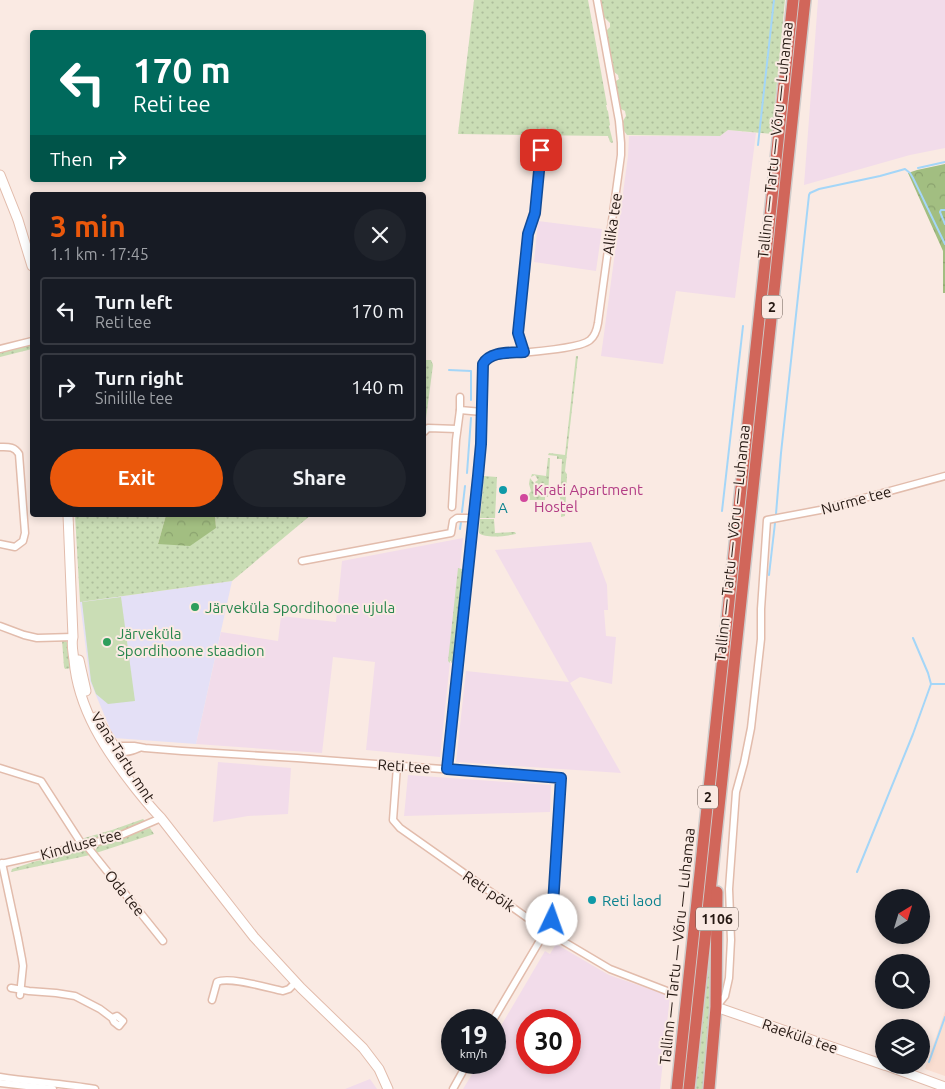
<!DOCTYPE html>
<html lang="en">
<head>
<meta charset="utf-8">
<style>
	body { margin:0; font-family:Ubuntu,sans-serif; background:#20242c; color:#f1f3f6; height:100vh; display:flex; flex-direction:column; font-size:19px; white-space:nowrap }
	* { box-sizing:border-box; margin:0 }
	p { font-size:16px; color:#9ea1a6 }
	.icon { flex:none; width:28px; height:28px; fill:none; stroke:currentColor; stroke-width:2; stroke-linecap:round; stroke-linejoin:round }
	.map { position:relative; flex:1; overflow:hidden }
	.panel { position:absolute; left:30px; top:192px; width:396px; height:325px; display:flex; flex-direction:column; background:#171b24; border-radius:5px; box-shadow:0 2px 8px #0003 }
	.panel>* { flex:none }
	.top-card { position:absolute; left:30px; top:30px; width:396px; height:152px; border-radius:5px; box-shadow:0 2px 8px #0003; background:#00695c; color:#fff; overflow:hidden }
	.needle { width:32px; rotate:38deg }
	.tools { position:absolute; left:875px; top:889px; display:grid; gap:10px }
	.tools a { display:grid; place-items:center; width:55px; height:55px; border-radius:50%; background:#171b24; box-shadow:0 2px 8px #0003; font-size:25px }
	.speed { position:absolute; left:441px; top:1009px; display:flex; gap:10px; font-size:25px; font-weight:700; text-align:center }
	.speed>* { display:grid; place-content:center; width:65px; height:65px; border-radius:50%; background:#171b24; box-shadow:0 2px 8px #0003; line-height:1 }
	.speed small { font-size:12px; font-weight:400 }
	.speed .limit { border:8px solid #d22; background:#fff; color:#111 }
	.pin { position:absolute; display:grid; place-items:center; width:42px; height:42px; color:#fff; margin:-21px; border-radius:10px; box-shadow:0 2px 8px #0006 }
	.me { position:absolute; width:55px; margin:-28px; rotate:3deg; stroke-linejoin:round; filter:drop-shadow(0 0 4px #0008) }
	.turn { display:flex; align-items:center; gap:18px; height:105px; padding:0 20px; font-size:22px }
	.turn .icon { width:65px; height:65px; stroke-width:2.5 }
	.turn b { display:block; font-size:35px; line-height:42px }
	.then { display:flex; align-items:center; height:48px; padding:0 20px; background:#0003; gap:10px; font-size:19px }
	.round { display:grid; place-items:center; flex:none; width:52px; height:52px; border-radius:26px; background:#20242c }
	.head { display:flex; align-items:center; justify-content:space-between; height:85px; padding:0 20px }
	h1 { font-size:30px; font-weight:600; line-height:38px; color:#ea580c }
	.button { display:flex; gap:10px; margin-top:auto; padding:10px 20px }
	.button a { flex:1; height:58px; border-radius:30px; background:#ea580c; color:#fff; font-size:20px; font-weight:600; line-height:58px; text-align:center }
	.button a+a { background:#20242c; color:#f1f3f6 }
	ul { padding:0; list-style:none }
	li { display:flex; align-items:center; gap:15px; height:68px; margin:0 10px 8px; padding:0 10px; border:2px solid #363941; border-radius:5px }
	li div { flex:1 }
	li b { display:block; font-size:19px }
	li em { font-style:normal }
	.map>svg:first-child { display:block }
	.commercial { fill:#f2dcea; fill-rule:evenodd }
	.built { fill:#faded1 }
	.education { fill:#e4e0f6 }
	.grass { fill:url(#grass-dots) }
	.forest { fill:url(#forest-crowns) }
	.pitch { fill:#caddb5 }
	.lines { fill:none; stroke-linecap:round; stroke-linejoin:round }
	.stream { stroke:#a4d6f8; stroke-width:2 }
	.street-casing { stroke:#e2bcac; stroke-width:9 }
	.secondary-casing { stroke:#e2bcac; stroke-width:11 }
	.highway-casing { stroke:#cfcccb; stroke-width:14 }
	.street { stroke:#fff; stroke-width:6 }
	.secondary { stroke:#fff; stroke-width:9 }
	.highway { stroke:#d1665a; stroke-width:11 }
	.route-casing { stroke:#114b97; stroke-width:12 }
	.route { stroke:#1a73e8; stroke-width:9 }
	.culture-dot { fill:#0f9aa8; stroke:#faeae3; stroke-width:2 }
	.hotel-dot { fill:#d1479c; stroke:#faeae3; stroke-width:2 }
	.leisure-dot { fill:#2e9e5b; stroke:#faeae3; stroke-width:2 }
	.labels { text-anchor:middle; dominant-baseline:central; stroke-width:4; stroke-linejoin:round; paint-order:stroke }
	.shield { fill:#faeae3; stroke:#665851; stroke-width:1 }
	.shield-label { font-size:14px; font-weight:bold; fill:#261913 }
	.street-label { font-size:15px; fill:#261913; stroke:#faeae3 }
	.hotel-label { font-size:15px; fill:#b23c85; stroke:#faeae3; text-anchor:start }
	.culture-label { font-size:15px; fill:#0d838f; stroke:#faeae3 }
	.leisure-label { font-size:15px; fill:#27864d; stroke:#faeae3; text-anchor:start }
</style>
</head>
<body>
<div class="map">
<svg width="945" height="1089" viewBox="0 0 945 1089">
	<defs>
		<pattern id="grass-dots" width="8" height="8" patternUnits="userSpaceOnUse" patternTransform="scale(1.25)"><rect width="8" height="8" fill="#caddb5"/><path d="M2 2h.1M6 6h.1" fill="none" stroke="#adbd9b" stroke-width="1.8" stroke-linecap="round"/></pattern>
		<pattern id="forest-crowns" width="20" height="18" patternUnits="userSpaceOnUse" patternTransform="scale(1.25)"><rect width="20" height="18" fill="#a2be81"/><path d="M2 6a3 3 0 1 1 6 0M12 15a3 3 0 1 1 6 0" fill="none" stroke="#8ba36f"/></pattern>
	</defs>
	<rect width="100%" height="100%" fill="#faeae3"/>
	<g class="commercial">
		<polygon points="818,0 945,0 945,148 910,155 804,185"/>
		<polygon points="728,130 756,133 735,298 676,291 663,364 601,356 628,156 629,136 720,136"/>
		<polygon points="538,221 602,229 596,271 534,262"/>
		<polygon points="463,538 440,757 366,750 375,662 333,657 322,753 196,744 221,632 278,641 281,616 336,622 342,561"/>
		<polygon points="591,542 607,585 608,610 604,610 606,636 616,637 612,684 580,677 570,683 621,773 456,762 466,671 569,682 495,550"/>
		<polygon points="218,762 291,768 288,814 248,816 213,822"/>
		<polygon points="408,775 551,785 550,812 404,816"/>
		<path d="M 556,944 L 609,975 L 670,996 L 660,1089 L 463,1089 L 479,1063 L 495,1062 L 495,1036 L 545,951 L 550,954 ZM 528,1020 L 570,1020 L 570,1062 L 528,1062 Z"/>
		<polygon points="370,1079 377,1089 345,1089"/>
	</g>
	<polygon class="built" points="945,1011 945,1076 925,1069"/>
	<polygon class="education" points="232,581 196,744 114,738 90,681 80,602"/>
	<g class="grass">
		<polygon points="474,0 588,0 607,105 606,105 607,110 608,111 610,125 609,126 613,142 612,143 610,142 608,136 458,134"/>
		<path d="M 600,0 L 785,0 L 772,134 L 728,130 L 720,136 L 627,135 L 624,131 L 623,121 L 626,116 L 625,111 L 621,109 L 616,83 L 616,81 L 619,79 L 618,75 L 614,72 L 612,69 C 610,56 607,42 607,30 L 610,27 L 610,23 L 604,17 Z"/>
		<polygon points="32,344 32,349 0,357 0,352"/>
		<polygon points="576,356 578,356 565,471 566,473 567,474 565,516 561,517 562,502 561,501 560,498 562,459 557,459 557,456 548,455 549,453 565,455"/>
		<polygon points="424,360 431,360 433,365 426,418 424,420"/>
		<polygon points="548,458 550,458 548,497 545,496 535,482 538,480 535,475 531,477 532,474 546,476"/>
		<polygon points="484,476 497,477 495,518 480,518"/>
		<polygon points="530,478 545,497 545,500 528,500 528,495 531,491 529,484"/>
		<polygon points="746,503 706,888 703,892 744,507"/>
		<polygon points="75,515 166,515 158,544 216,528 215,515 311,515 232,581 80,602"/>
		<path d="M 480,519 L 494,519 L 495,533 L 515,532 L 516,534 C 507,536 486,539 479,533 Z"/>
		<polygon points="458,568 462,569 464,574 455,659 451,663 451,661 450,661 450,663 448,661"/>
		<polygon points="62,640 66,641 68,644 72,668 65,669 64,667"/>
		<path d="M 143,819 L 145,821 C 126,830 107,836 86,842 L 81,839 L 112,830 Z"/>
		<polygon points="150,828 154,834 96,853 95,851 98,845"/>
		<path d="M 78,850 L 87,851 L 90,855 L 11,872 L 12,869 C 22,866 31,862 41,860 L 41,861 L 45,861 L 45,859 L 51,857 L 51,856 Z"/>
		<polygon points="711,946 712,946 714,986 706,1089 695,1089 709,948"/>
	</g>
	<g class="forest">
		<polygon points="945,164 945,293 943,293 943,251 908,173 917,170"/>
		<polygon points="166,515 215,515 216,528 190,546 158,544"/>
	</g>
	<polygon class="pitch" points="121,597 135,701 108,704 96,694 91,681 82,602"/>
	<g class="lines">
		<g class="stream">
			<polyline points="758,145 774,0"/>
			<polyline points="918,168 945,162"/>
			<polyline points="945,210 941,210 940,212 945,224"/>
			<polyline points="449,370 471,371 471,400"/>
			<polyline points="467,473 471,418"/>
			<polyline points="722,511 743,326"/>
			<polyline points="462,512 465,486"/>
			<polyline points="776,514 781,453 809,195 810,193 819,189 880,176 905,169 910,173 913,178 945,244"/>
			<polyline points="460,529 461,522"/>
			<polyline points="769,575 775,523"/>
			<polyline points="931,684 945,684"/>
			<polyline points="857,872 913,734 931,684 928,673 913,638"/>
			<polyline points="929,1062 945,1017"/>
		</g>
		<g class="street-casing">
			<g id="street">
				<polyline points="0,349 32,341"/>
				<polyline points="524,352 518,333 528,234 535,213 543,132"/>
				<polyline points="460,397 460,410 482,412"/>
				<polyline points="424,432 428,428 457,429"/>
				<path d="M 0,447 C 8,447 14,446 19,454 L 25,533 L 23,541 L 15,547 L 0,544"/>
				<polyline points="452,507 456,440 460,410"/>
				<polyline points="302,561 451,533 453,521 457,518 474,518"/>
				<polyline points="0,626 24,635 37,638 73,637"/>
				<polyline points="114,751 121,746 134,746 145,748 182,751 297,758 561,778 552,920 493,1020"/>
				<path d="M 116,751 C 124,754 132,751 139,748"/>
				<polyline points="397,766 393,820 400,828 546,931 610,969 667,991"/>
				<polyline points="0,768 41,781 83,846"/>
				<path d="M 447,769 L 478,483 L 481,444 L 483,364 L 486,359 L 496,355 C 514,353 579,350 590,340 C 595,336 597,329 598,323 L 621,155 L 621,143 L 619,121 L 597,0"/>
				<polyline points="86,845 163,941"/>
				<polyline points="2,863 18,938 22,959 23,966 20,995"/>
				<polyline points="0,864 86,845 119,836 161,818"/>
				<polyline points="11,988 29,991 56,993 75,996 100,1009 112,1018 114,1022 119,1026 123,1021 117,1016 112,1018"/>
				<path d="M 212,1000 L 217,982 C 229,976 268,988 283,991 L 289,989 L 292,986"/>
				<polyline points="717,1006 725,996 729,978 731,940 729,889 736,792 744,763 751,728 761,639 761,609 767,520 820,510 945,476"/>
				<path d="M 0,1077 C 31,1082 63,1083 95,1089"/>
				<polyline points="0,1083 53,1089"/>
				<polyline points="453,1089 468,1062"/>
			</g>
		</g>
		<g class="secondary-casing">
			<g id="secondary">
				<polyline points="0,175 18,220 32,266"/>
				<path d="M 68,515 L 73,637 C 71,644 73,652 74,660 C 78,709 106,751 136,789 C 144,799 152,809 161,818 L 254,937 L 301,988 L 363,1048 L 379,1069 L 388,1089"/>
				<polyline points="79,660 86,691"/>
				<polyline points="96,717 129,770"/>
				<polyline points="716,1007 884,1065"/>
				<polyline points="885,1065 945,1087"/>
			</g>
		</g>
		<g class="highway-casing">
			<g id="highway">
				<polyline points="677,1089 793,0"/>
				<polyline points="689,1089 805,0"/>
				<polyline points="709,1089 716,1007 717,892"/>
			</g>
		</g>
		<use href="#street" class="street"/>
		<use href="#secondary" class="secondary"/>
		<use href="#highway" class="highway"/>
	</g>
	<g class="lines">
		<g class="route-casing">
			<path id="route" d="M 541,150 L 535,213 L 528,234 L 518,333 L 524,352 C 510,353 490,351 483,364 L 481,444 L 478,476 L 447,769 L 561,778 L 552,920"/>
		</g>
		<use href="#route" class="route"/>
	</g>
	<g class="culture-dot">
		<circle cx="503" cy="490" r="5"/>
		<circle cx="592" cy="900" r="5"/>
	</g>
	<circle class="hotel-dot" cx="524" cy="498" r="5"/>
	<g class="leisure-dot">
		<circle cx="195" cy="607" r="5"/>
		<circle cx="107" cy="642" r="5"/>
	</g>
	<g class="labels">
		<g class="shield">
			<rect x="762" y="295.5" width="20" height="23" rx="4"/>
			<rect x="698" y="785.5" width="20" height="23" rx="4"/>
			<rect x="696" y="907.5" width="42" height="23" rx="4"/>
		</g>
		<g class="shield-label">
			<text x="772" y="307">2</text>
			<text x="708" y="797">2</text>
			<text x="717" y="919">1106</text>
		</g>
		<g class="street-label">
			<text transform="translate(775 140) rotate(-84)">Tallinn — Tartu — Võru — Luhamaa</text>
			<text transform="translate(612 224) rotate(-82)">Allika tee</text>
			<text transform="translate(856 500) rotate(-15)">Nurme tee</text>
			<text transform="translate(732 543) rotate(-84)">Tallinn — Tartu — Võru — Luhamaa</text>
			<text transform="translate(123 757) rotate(57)">Vana-Tartu mnt</text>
			<text transform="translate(404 766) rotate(4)">Reti tee</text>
			<text transform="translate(81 844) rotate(-15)">Kindluse tee</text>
			<text transform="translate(489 891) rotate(35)">Reti põik</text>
			<text transform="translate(125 893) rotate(51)">Oda tee</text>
			<text transform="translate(677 946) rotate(-84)">Tallinn — Tartu — Võru — Luhamaa</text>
			<text transform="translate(800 1036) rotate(19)">Raeküla tee</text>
		</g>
		<g class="hotel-label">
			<text x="534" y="489">Krati Apartment<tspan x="534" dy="17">Hostel</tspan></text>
		</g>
		<g class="culture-label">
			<text x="503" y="507">A</text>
			<text x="602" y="900" text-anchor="start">Reti laod</text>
		</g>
		<g class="leisure-label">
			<text x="205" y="607">Järveküla Spordihoone ujula</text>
			<text x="117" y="633">Järveküla<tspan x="117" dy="17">Spordihoone staadion</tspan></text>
		</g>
	</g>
</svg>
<div class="tools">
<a><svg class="needle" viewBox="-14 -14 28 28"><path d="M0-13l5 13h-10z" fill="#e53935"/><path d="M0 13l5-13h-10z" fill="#9ea1a6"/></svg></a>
<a><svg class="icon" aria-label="search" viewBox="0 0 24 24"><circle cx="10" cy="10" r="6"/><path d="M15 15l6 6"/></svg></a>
<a><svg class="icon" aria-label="layers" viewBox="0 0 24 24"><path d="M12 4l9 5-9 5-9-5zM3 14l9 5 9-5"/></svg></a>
</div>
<div class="speed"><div>19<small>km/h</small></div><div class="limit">30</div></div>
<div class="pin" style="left:541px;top:150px;background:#d93025"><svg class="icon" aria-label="arrive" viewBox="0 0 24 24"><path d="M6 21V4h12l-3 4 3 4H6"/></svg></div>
<svg class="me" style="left:552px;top:920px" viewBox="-20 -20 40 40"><circle r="19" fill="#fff"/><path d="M0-13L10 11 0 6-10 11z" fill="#1a73e8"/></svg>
<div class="top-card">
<div class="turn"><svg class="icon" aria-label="left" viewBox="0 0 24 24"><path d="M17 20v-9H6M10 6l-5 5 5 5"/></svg><div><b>170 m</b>Reti tee</div></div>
<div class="then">Then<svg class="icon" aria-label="right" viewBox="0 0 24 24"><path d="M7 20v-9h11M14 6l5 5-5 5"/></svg></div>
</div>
<section class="panel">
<div class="head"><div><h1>3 min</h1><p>1.1 km · 17:45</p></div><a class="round"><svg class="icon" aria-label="close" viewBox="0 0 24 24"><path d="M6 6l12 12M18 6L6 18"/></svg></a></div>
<ul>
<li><svg class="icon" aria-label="left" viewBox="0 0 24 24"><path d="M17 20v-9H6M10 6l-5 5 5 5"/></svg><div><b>Turn left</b><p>Reti tee</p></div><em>170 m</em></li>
<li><svg class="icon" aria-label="right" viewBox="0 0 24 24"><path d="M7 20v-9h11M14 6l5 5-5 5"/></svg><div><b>Turn right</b><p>Sinilille tee</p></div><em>140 m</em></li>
</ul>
<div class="button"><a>Exit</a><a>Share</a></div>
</section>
</div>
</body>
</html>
